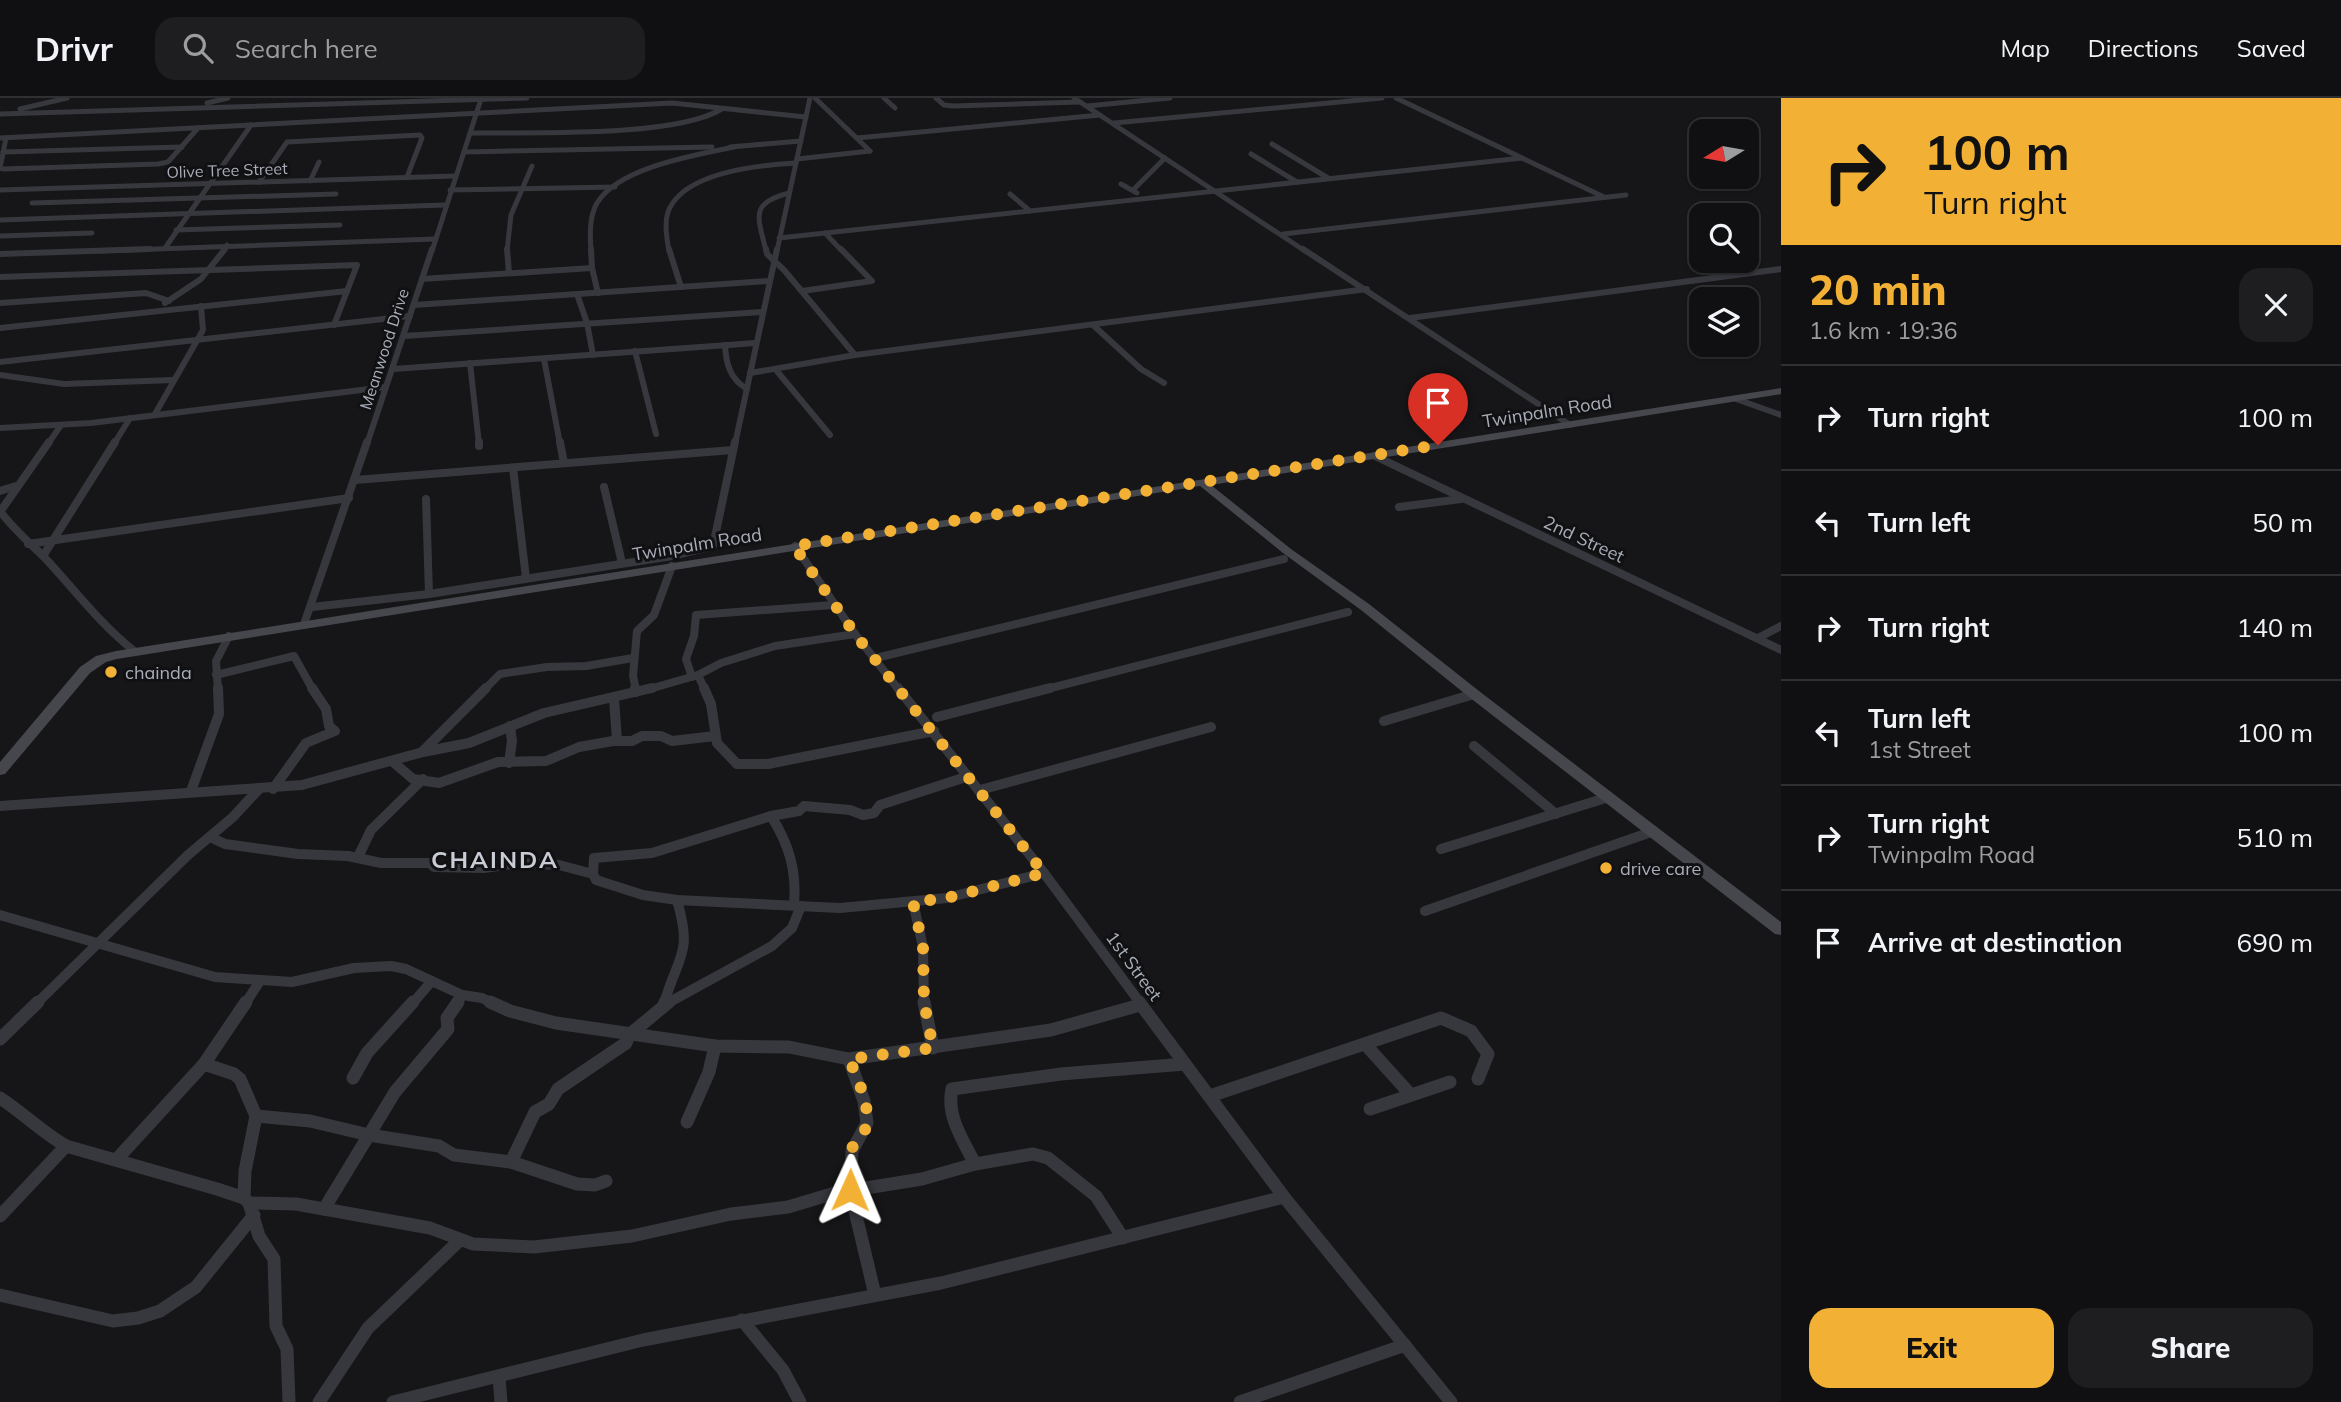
<!DOCTYPE html>
<html lang="en">
<head>
<meta charset="utf-8">
<style>
	body { margin:0; font-family:Mulish,sans-serif; background:#1e1e20; color:#f1f3f6; height:100vh; display:flex; flex-direction:column; font-size:26px; white-space:nowrap }
	* { box-sizing:border-box; margin:0 }
	p { font-size:23px; color:#9c9d9f }
	.icon { flex:none; width:38px; height:38px; fill:none; stroke:currentColor; stroke-width:2; stroke-linecap:round; stroke-linejoin:round }
	.map { position:relative; flex:1; overflow:hidden }
	.panel { display:flex; flex-direction:column; background:#101012; width:560px }
	.panel>* { flex:none }
	.banner { background:#f2b134; color:#111; overflow:hidden }
	.needle { width:46px; rotate:259deg }
	.tools { position:absolute; left:1689px; top:21px; display:grid; gap:14px }
	.tools a { display:grid; place-items:center; width:70px; height:70px; border-radius:14px; background:#101012; box-shadow:0 2px 5px #0004,0 0 0 2px #303032; font-size:35px }
	.pin { position:absolute; display:grid; place-items:center; width:60px; height:60px; color:#fff; margin:-72px -30px; border-radius:50% 50% 50% 0; rotate:-45deg; box-shadow:0 0 7px #0007 }
	.pin .icon { rotate:45deg }
	.me { position:absolute; width:77px; margin:-38px; rotate:1deg; stroke-linejoin:round; filter:drop-shadow(0 0 5px #0008) }
	.turn { display:flex; align-items:center; gap:24px; height:147px; padding:0 28px; font-size:32px }
	.turn .icon { width:91px; height:91px; stroke-width:2.5 }
	.turn b { display:block; font-size:49px; line-height:60px }
	.round { display:grid; place-items:center; flex:none; width:74px; height:74px; border-radius:21px; background:#1e1e20 }
	.summary { display:flex; align-items:center; justify-content:space-between; height:119px; padding:0 28px }
	h1 { font-size:42px; font-weight:800; line-height:52px; color:#f2b134 }
	.primary-button { display:flex; gap:14px; margin-top:auto; padding:14px 28px }
	.primary-button a { flex:1; height:80px; border-radius:21px; background:#f2b134; color:#111; font-size:28px; font-weight:800; line-height:80px; text-align:center }
	.primary-button a+a { background:#1e1e20; color:#f1f3f6 }
	ul { padding:0; list-style:none }
	li { display:flex; align-items:center; gap:21px; height:105px; padding:0 28px; border-top:2px solid #303032 }
	li div { flex:1 }
	li b { display:block; font-size:26px }
	li em { font-style:normal }
	header { display:flex; align-items:center; gap:42px; box-sizing:border-box; height:98px; padding:0 35px; background:#101012; border-bottom:2px solid #303032 }
	header strong { font-size:33px }
	nav { display:flex; gap:38px; margin-inline-start:auto; font-size:24px }
	.search { width:490px; height:63px; background:#1e1e20; display:flex; align-items:center; gap:18px; box-sizing:border-box; padding:0 24px; border-radius:21px; color:#9c9d9f; font-size:26px }
	main { display:flex; flex:1; min-height:0 }
	.map>svg:first-child { display:block }
	.lines { fill:none; stroke-linecap:round; stroke-linejoin:round }
	.minor-far4 { stroke:#37383d; stroke-width:5 }
	.minor-far3 { stroke:#37383d; stroke-width:6 }
	.minor-far2 { stroke:#37383d; stroke-width:8 }
	.minor-far1 { stroke:#37383d; stroke-width:10 }
	.minor { stroke:#37383d; stroke-width:13 }
	.secondary { fill:#45474d; fill-rule:evenodd }
	.route { stroke:#f2b134; stroke-width:12; stroke-dasharray:0 21.6 }
	.poi-dot { fill:#f2b134; stroke:#111113; stroke-width:2.5 }
	.labels { text-anchor:middle; dominant-baseline:central; stroke-width:6; stroke-linejoin:round; paint-order:stroke }
	.far-street-label { font-size:16px; fill:#a8adb8; stroke:#111113 }
	.street-label { font-size:18px; fill:#a8adb8; stroke:#111113 }
	.poi-label { font-size:18px; fill:#a8adb8; stroke:#111113; text-anchor:start }
	.district-label { font-size:24px; font-weight:bold; letter-spacing:2px; fill:#c9ccd4; stroke:#111113 }
</style>
</head>
<body>
<header>
<strong>Drivr</strong>
<div class="search"><svg class="icon" aria-label="search" viewBox="0 0 24 24"><circle cx="10" cy="10" r="6"/><path d="M15 15l6 6"/></svg>Search here</div>
<nav><a>Map</a><a>Directions</a><a>Saved</a></nav>
</header>
<main>
<div class="map">
<svg width="1781" height="1304" viewBox="0 0 1781 1304">
	<rect width="100%" height="100%" fill="#161618"/>
	<g class="lines">
		<g class="minor-far4">
			<polyline points="815,0 870,53"/>
			<polyline points="884,0 895,10"/>
			<polyline points="936,0 944,7 953,8 1080,4"/>
			<polyline points="1074,0 1305,153"/>
			<polyline points="1396,0 1604,99"/>
			<polyline points="207,5 228,0"/>
			<polyline points="1087,8 1170,0"/>
			<polyline points="20,11 67,0"/>
			<polyline points="0,16 527,0"/>
			<polyline points="1114,25 1382,0"/>
			<path d="M 470,35 C 531,34 673,40 722,11"/>
			<polyline points="0,40 672,5 806,19"/>
			<polyline points="6,40 0,70 3,71 158,66 168,64 198,30"/>
			<polyline points="857,40 1100,17"/>
			<polyline points="1272,46 1328,80"/>
			<polyline points="730,49 801,43"/>
			<polyline points="3,54 182,49"/>
			<polyline points="464,54 712,49"/>
			<polyline points="1251,56 1297,84"/>
			<polyline points="797,61 870,53"/>
			<polyline points="310,83 319,64"/>
			<polyline points="259,84 287,44 420,37 422,40 407,79"/>
			<polyline points="1121,86 1137,95"/>
			<polyline points="0,92 455,78"/>
			<polyline points="450,92 615,89"/>
			<polyline points="1133,92 1165,60"/>
			<polyline points="1010,96 1030,113"/>
			<polyline points="32,105 336,96"/>
			<polyline points="0,122 445,107"/>
			<polyline points="176,132 340,127"/>
			<polyline points="825,135 842,153"/>
			<polyline points="1283,136 1626,97"/>
			<polyline points="0,138 92,135"/>
			<polyline points="779,140 1522,60"/>
			<polyline points="165,150 251,27"/>
			<polyline points="99,153 435,141"/>
			<polyline points="224,153 227,147"/>
			<polyline points="432,153 481,1"/>
			<polyline points="507,153 511,117 532,68"/>
			<path d="M 591,153 C 590,137 589,119 597,105 C 619,69 696,57 734,49"/>
			<path d="M 669,153 C 667,141 664,126 668,114 C 683,74 760,67 796,65"/>
			<path d="M 766,153 C 758,119 749,105 789,95"/>
			<polyline points="777,153 810,0"/>
		</g>
		<g class="minor-far3">
			<polyline points="507,151 509,175"/>
			<polyline points="669,151 681,189"/>
			<polyline points="766,151 767,156 784,172 855,257"/>
			<polyline points="1303,151 1570,327"/>
			<polyline points="0,156 150,151"/>
			<polyline points="592,170 598,195"/>
			<polyline points="0,179 357,167 334,227"/>
			<polyline points="422,181 592,170 591,151"/>
			<polyline points="802,193 872,183 841,151"/>
			<polyline points="577,196 587,225 593,257"/>
			<polyline points="0,205 146,195 169,203"/>
			<polyline points="165,205 201,181 225,151"/>
			<polyline points="414,207 769,183"/>
			<polyline points="1410,220 1781,171"/>
			<polyline points="1093,227 1141,271 1164,285"/>
			<polyline points="0,230 347,193"/>
			<polyline points="404,238 762,214"/>
			<path d="M 725,247 C 726,266 730,281 747,291"/>
			<polyline points="635,253 656,336"/>
			<polyline points="544,261 560,346"/>
			<polyline points="0,264 410,218"/>
			<polyline points="470,265 479,346"/>
			<polyline points="393,271 756,245"/>
			<polyline points="776,272 830,337"/>
			<polyline points="750,275 855,257 1367,191"/>
			<polyline points="0,277 64,286 173,282"/>
			<polyline points="1736,301 1781,317"/>
			<polyline points="155,316 203,232 201,208"/>
			<polyline points="0,330 91,325 386,289"/>
			<polyline points="48,346 61,327"/>
			<polyline points="114,346 130,320"/>
			<polyline points="367,346 432,151"/>
			<polyline points="735,346 777,151"/>
		</g>
		<g class="minor-far2">
			<polyline points="479,344 479,348"/>
			<polyline points="560,344 564,365"/>
			<polyline points="1375,358 1781,552"/>
			<polyline points="513,370 526,480"/>
			<polyline points="355,382 733,352"/>
			<polyline points="604,389 622,465"/>
			<polyline points="0,393 16,388"/>
			<polyline points="426,401 429,496"/>
			<polyline points="1399,409 1461,401"/>
			<path d="M 0,413 C 13,431 29,444 45,460 C 74,491 100,526 134,553"/>
			<polyline points="0,414 49,344"/>
			<polyline points="28,446 349,400"/>
			<polyline points="795,448 855,536 899,592"/>
			<polyline points="43,458 115,344"/>
			<polyline points="312,509 429,496 672,458 713,448 735,344"/>
			<polyline points="304,526 367,344"/>
			<polyline points="1758,540 1781,528"/>
			<polyline points="880,559 1284,461"/>
			<polyline points="216,577 294,558 313,592"/>
			<polyline points="698,577 705,592"/>
			<polyline points="692,579 686,561 694,538 696,517 833,507"/>
			<polyline points="218,592 216,563 229,538"/>
			<polyline points="484,592 500,576 547,569 586,568 633,560"/>
			<polyline points="636,592 633,578 637,533 654,517 672,468"/>
			<polyline points="646,592 698,577 721,565 775,548 855,536"/>
			<polyline points="1043,592 1348,514"/>
		</g>
		<g class="minor-far1">
			<polyline points="635,590 636,594"/>
			<polyline points="704,590 711,606 717,645 737,666 768,666 934,633"/>
			<polyline points="898,590 1044,775 1141,906"/>
			<polyline points="614,601 617,642"/>
			<polyline points="937,619 1050,590"/>
			<polyline points="1384,623 1474,596"/>
			<polyline points="1474,648 1556,716"/>
			<polyline points="423,653 486,590"/>
			<polyline points="393,664 413,681 439,685 498,664 546,663 579,649 613,643 632,643 642,638 661,638 672,643 715,638"/>
			<polyline points="509,665 512,643 510,628"/>
			<polyline points="273,691 306,645 335,633 329,628 326,611 312,590"/>
			<polyline points="980,692 1211,629"/>
			<polyline points="191,693 219,616 218,590"/>
			<polyline points="0,708 302,687 423,654 469,645 544,615 652,590"/>
			<path d="M 771,718 C 789,746 797,773 794,807"/>
			<polyline points="210,739 225,746 298,756 348,758 381,765 430,765 434,769 484,770 521,765 559,767 593,776 596,782 643,797 677,802 840,810 947,800 1044,775"/>
			<polyline points="1441,751 1609,699"/>
			<polyline points="358,759 371,732 423,681"/>
			<polyline points="593,776 594,760 652,755 771,718 799,713 804,708 850,712 863,717 874,715 880,707 969,678"/>
			<polyline points="913,804 923,849 924,906"/>
			<polyline points="1425,813 1654,733"/>
			<polyline points="0,817 215,879 292,884 354,870 391,868 406,871 462,897 482,900 494,906"/>
			<polyline points="36,906 188,757 233,719 259,691"/>
			<polyline points="245,906 260,883"/>
			<polyline points="412,906 431,884"/>
			<polyline points="456,906 462,897"/>
			<path d="M 664,906 C 678,856 693,858 677,802"/>
			<polyline points="666,906 772,848 792,830 801,808"/>
		</g>
		<g class="minor">
			<polyline points="490,904 510,913 556,925 715,948 789,949 849,961 1051,932 1140,907"/>
			<polyline points="924,904 933,950"/>
			<polyline points="1139,904 1284,1099 1451,1304"/>
			<polyline points="664,907 665,904"/>
			<polyline points="0,941 38,904"/>
			<polyline points="1365,946 1410,996"/>
			<polyline points="849,961 864,1003 867,1025 852,1053 850,1092 875,1197"/>
			<polyline points="204,966 234,976 240,981 256,1018 245,1073 244,1100"/>
			<polyline points="353,980 367,955 413,904"/>
			<polyline points="1210,998 1441,920 1471,933 1488,956 1478,981"/>
			<path d="M 0,1000 C 23,1015 43,1035 66,1048 L 217,1091 L 244,1100 L 249,1105 L 259,1138 L 274,1161 L 276,1228 L 287,1251 L 289,1304"/>
			<polyline points="1370,1011 1450,984"/>
			<polyline points="256,1018 310,1023 369,1037 439,1048 454,1057 511,1064 577,1086 595,1087 606,1083"/>
			<polyline points="687,1024 709,974 715,948"/>
			<polyline points="117,1061 204,966 246,904"/>
			<polyline points="511,1064 535,1014 549,1006 558,991 626,945 629,937 669,904"/>
			<path d="M 975,1066 C 963,1042 946,1018 952,991 L 1061,976 L 1185,966"/>
			<polyline points="249,1105 296,1106 430,1130 473,1146 534,1149 632,1138 731,1116 788,1109 835,1095 922,1081 975,1066 1033,1056 1048,1060 1096,1098 1123,1140"/>
			<polyline points="324,1111 395,994 448,931 447,920 458,904"/>
			<polyline points="0,1118 66,1048"/>
			<polyline points="0,1197 113,1223 138,1220 160,1213 196,1189 254,1117"/>
			<polyline points="742,1222 783,1272 800,1304"/>
			<polyline points="499,1279 501,1304"/>
			<polyline points="319,1304 368,1230 460,1142"/>
			<polyline points="393,1304 643,1242 941,1185 1284,1099"/>
			<polyline points="1240,1304 1405,1247"/>
		</g>
		<polygon class="secondary" points="1781,290 1781,296 1211,387 1291,451 1369,506 1479,593 1781,824 1781,837 1775,836 1469,599 1361,512 1283,455 1200,388 117,561 106,564 90,575 5,676 0,677 0,664 80,569 96,558 116,553"/>
	</g>
	<g class="lines">
		<path class="route" d="M 850,1092 C 850,1078 848,1061 853,1048 C 857,1038 866,1036 867,1025 C 869,1005 857,979 849,961 L 933,950 L 924,904 L 923,849 L 913,804 L 947,800 L 1044,775 L 855,536 L 794,448 L 1438,347"/>
	</g>
	<g class="poi-dot">
		<circle cx="111" cy="574" r="7"/>
		<circle cx="1606" cy="770" r="7"/>
	</g>
	<g class="labels">
		<g class="far-street-label">
			<text transform="translate(227 72) rotate(-2)">Olive Tree Street</text>
			<text transform="translate(384 251) rotate(-72)">Meanwood Drive</text>
		</g>
		<g class="street-label">
			<text transform="translate(1547 313) rotate(-9)">Twinpalm Road</text>
			<text transform="translate(1584 441) rotate(25)">2nd Street</text>
			<text transform="translate(697 446) rotate(-9)">Twinpalm Road</text>
			<text transform="translate(1134 868) rotate(54)">1st Street</text>
		</g>
		<g class="poi-label">
			<text x="125" y="574">chainda</text>
			<text x="1620" y="770">drive care</text>
		</g>
		<g class="district-label">
			<text x="495" y="761">CHAINDA</text>
		</g>
	</g>
</svg>
<div class="tools">
<a><svg class="needle" viewBox="-14 -14 28 28"><path d="M0-13l5 13h-10z" fill="#e53935"/><path d="M0 13l5-13h-10z" fill="#9c9d9f"/></svg></a>
<a><svg class="icon" aria-label="search" viewBox="0 0 24 24"><circle cx="10" cy="10" r="6"/><path d="M15 15l6 6"/></svg></a>
<a><svg class="icon" aria-label="layers" viewBox="0 0 24 24"><path d="M12 4l9 5-9 5-9-5zM3 14l9 5 9-5"/></svg></a>
</div>
<div class="pin" style="left:1438px;top:347px;background:#d93025"><svg class="icon" aria-label="arrive" viewBox="0 0 24 24"><path d="M6 21V4h12l-3 4 3 4H6"/></svg></div>
<svg class="me" style="left:850px;top:1092px" viewBox="-20 -20 40 40"><path d="M0-17L14 15 0 8-14 15z" fill="#f2b134" stroke="#fff" stroke-width="4"/></svg>
</div>
<section class="panel">
<div class="banner">
<div class="turn"><svg class="icon" aria-label="right" viewBox="0 0 24 24"><path d="M7 20v-9h11M14 6l5 5-5 5"/></svg><div><b>100 m</b>Turn right</div></div>
</div>
<div class="summary"><div><h1>20 min</h1><p>1.6 km · 19:36</p></div><a class="round"><svg class="icon" aria-label="close" viewBox="0 0 24 24"><path d="M6 6l12 12M18 6L6 18"/></svg></a></div>
<ul>
<li><svg class="icon" aria-label="right" viewBox="0 0 24 24"><path d="M7 20v-9h11M14 6l5 5-5 5"/></svg><div><b>Turn right</b></div><em>100 m</em></li>
<li><svg class="icon" aria-label="left" viewBox="0 0 24 24"><path d="M17 20v-9H6M10 6l-5 5 5 5"/></svg><div><b>Turn left</b></div><em>50 m</em></li>
<li><svg class="icon" aria-label="right" viewBox="0 0 24 24"><path d="M7 20v-9h11M14 6l5 5-5 5"/></svg><div><b>Turn right</b></div><em>140 m</em></li>
<li><svg class="icon" aria-label="left" viewBox="0 0 24 24"><path d="M17 20v-9H6M10 6l-5 5 5 5"/></svg><div><b>Turn left</b><p>1st Street</p></div><em>100 m</em></li>
<li><svg class="icon" aria-label="right" viewBox="0 0 24 24"><path d="M7 20v-9h11M14 6l5 5-5 5"/></svg><div><b>Turn right</b><p>Twinpalm Road</p></div><em>510 m</em></li>
<li><svg class="icon" aria-label="arrive" viewBox="0 0 24 24"><path d="M6 21V4h12l-3 4 3 4H6"/></svg><div><b>Arrive at destination</b></div><em>690 m</em></li>
</ul>
<div class="primary-button"><a>Exit</a><a>Share</a></div>
</section>
</main>
</body>
</html>
